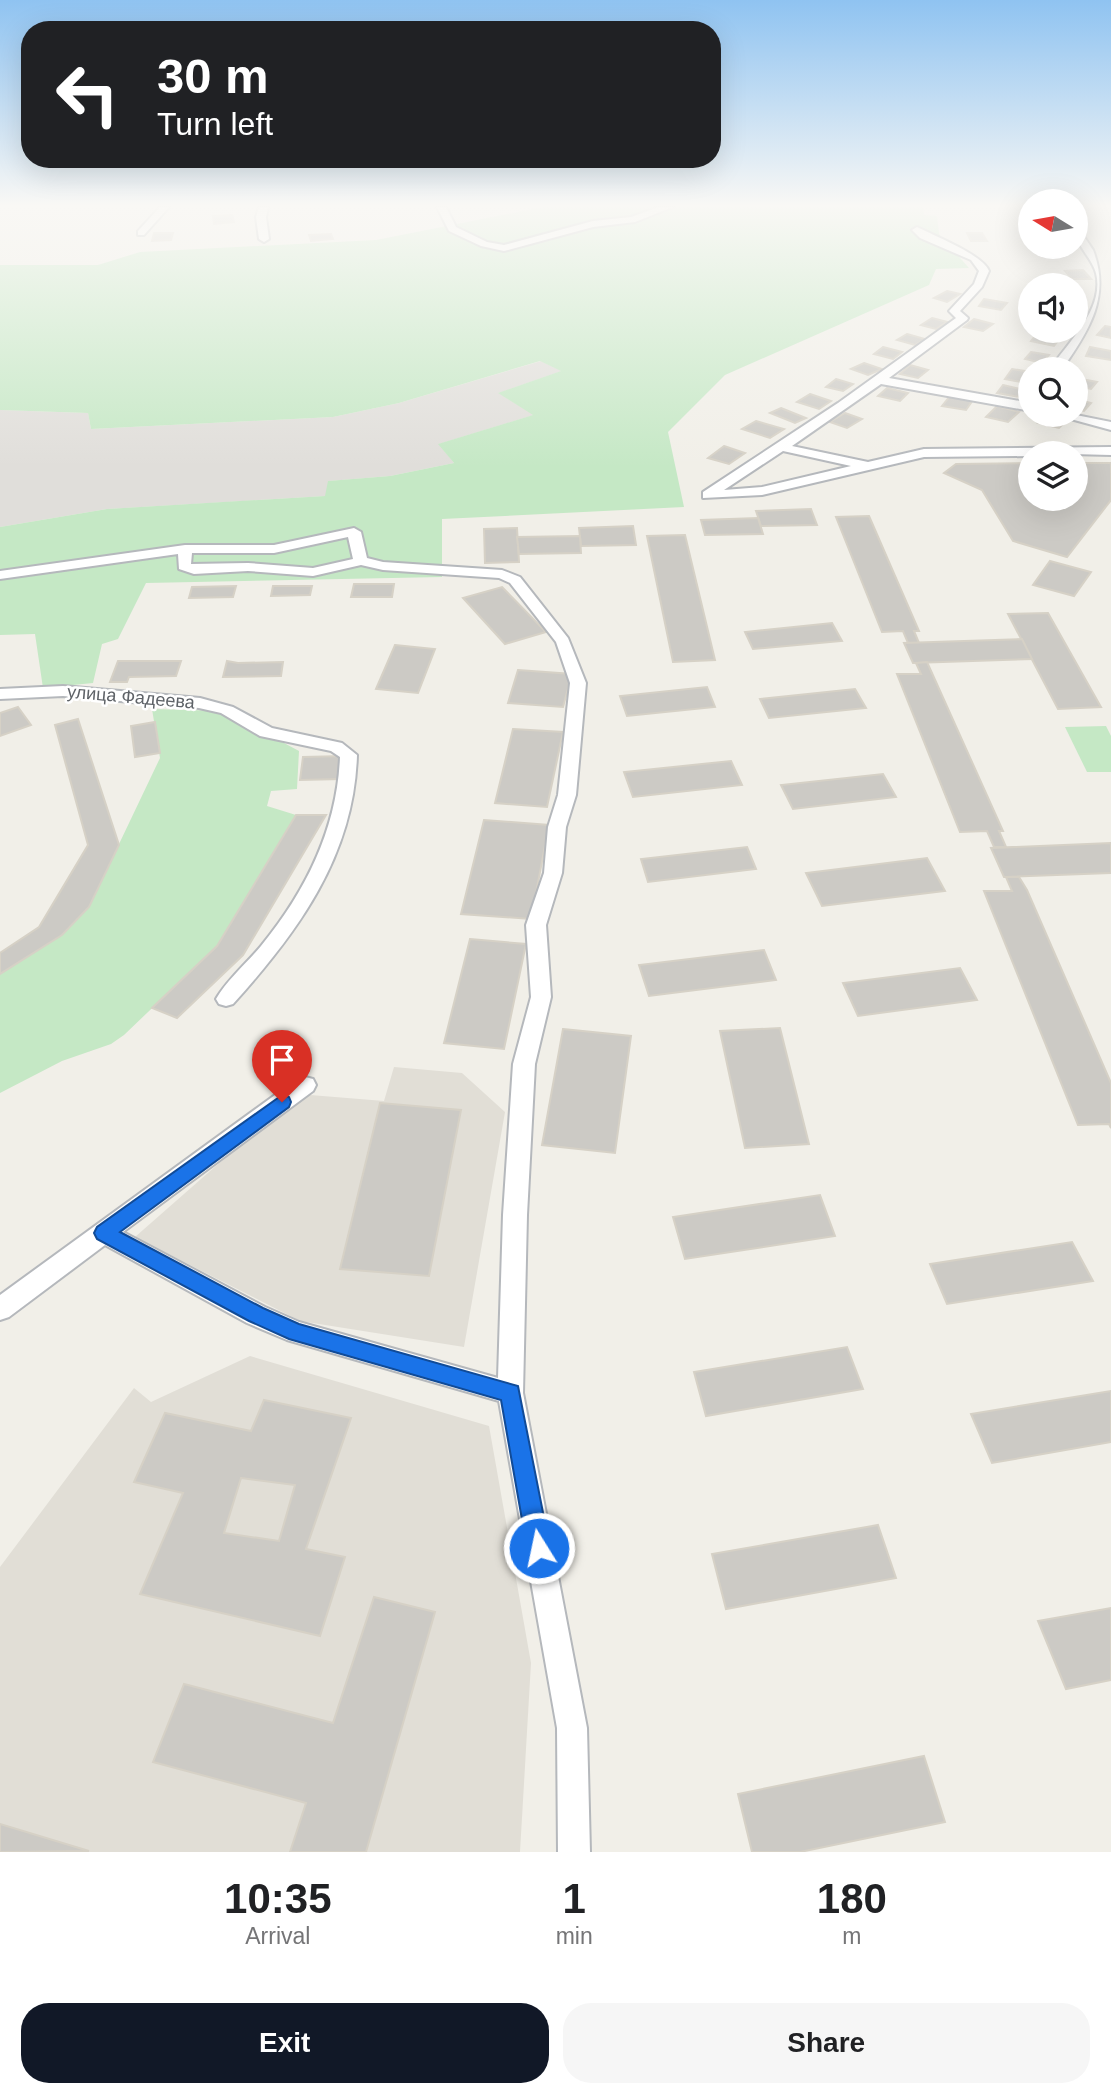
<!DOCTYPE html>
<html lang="en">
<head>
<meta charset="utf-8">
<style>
	body { margin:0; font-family:Helvetica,sans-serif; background:#f6f6f6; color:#202124; height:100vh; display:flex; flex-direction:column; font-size:26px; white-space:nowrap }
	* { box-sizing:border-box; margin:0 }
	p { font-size:23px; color:#757577 }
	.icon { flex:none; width:38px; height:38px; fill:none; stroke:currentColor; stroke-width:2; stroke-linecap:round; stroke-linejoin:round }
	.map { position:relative; height:1852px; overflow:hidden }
	.panel { display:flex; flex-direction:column; background:#fff; flex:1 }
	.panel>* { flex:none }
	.hud { position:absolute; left:21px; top:21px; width:700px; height:147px; border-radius:28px; box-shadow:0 7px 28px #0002; background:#202124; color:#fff; overflow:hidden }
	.needle { width:46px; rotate:281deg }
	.controls { position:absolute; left:1018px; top:189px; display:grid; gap:14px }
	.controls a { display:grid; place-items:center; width:70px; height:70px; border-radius:50%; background:#fff; box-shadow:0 7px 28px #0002; font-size:35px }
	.pin { position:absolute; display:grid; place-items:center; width:60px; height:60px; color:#fff; margin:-72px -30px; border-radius:50% 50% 50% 0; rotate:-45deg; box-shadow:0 0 7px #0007 }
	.pin .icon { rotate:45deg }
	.me { position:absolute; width:77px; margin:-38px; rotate:350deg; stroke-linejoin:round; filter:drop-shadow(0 0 5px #0008) }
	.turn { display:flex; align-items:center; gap:24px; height:147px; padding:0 21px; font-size:32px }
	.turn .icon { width:91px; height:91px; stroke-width:2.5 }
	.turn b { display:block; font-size:49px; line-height:60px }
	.eta { display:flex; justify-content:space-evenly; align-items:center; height:119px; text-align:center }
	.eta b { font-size:42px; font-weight:700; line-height:49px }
	.cta { display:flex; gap:14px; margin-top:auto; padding:14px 21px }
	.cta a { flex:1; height:80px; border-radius:28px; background:#111827; color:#fff; font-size:28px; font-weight:700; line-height:80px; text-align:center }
	.cta a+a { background:#f6f6f6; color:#202124 }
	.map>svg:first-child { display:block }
	.industrial { fill:#e0deda }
	.education { fill:#e1ded6 }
	.green { fill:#c5e8c5 }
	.building { fill:#cccac5; stroke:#d6d1c6; stroke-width:2; fill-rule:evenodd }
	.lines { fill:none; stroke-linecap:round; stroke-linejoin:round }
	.street-casing { stroke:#b5b8bc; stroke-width:4 }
	.street { fill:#fff; fill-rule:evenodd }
	.route { fill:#1a73e8; stroke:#114b97; stroke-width:2 }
	.labels { text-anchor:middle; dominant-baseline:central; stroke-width:5; stroke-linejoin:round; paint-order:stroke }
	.street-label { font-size:18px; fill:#5f6368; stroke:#fff }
</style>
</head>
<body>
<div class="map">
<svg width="1111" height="1852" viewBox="0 0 1111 1852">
	<rect width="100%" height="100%" fill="#f1efe8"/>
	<polygon class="industrial" points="541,361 562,371 499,393 534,415 439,444 454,463 390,476 329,481 326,496 107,509 0,527 0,410 88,413 91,429 333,417 399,403"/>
	<g class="education">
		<polygon points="394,1067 462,1073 505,1112 464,1347 300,1321 135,1237 298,1094 384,1101"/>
		<polygon points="250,1356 489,1426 531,1663 520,1852 0,1852 0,1567 134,1388 151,1402"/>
	</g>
	<g class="green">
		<polygon points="543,207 923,207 924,215 937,216 939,234 969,268 936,269 929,285 725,375 668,432 684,507 442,519 442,577 146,583 118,639 102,644 93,683 43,688 35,634 0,635 0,527 107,509 325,496 328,481 390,476 454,463 438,444 533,415 498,393 561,371 540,361 399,403 333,417 91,429 88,413 0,410 0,265 98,265 140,252 376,240"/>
		<polygon points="152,709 224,711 299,751 297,789 271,791 267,806 296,815 217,946 124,1035 111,1044 62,1061 0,1093 0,974 62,935 89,907 160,758"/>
		<polygon points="1106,726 1111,736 1111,772 1087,772 1065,727"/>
	</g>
	<g class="building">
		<polygon points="232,215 234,222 214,224 213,216"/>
		<polygon points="154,233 173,233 171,240 152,241"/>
		<polygon points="967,233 982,233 987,241 971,241"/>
		<polygon points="331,234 333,239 311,241 309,235"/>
		<polygon points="1083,270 1091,279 1072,279 1065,271"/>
		<polygon points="947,291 960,294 947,302 934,298"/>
		<polygon points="984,299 1007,303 1001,310 979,306"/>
		<polygon points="932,318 947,322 936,329 921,325"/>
		<polygon points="974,319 993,324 983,331 964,327"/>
		<polygon points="1105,326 1111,327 1111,338 1097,335"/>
		<polygon points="1038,332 1061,337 1054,346 1031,341"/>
		<polygon points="907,334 925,339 915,345 897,340"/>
		<polygon points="883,347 902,352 893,359 874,354"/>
		<polygon points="1090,347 1111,351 1111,360 1086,356"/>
		<polygon points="1031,352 1049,355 1042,363 1025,359"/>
		<polygon points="864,363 882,369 868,375 851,369"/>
		<polygon points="910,365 928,370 918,378 900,374"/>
		<polygon points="1012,369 1031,372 1026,383 1005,379"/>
		<polygon points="1076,378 1097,382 1091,389 1076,386"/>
		<polygon points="836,379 853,384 843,391 826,387"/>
		<polygon points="1003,385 1025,390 1020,397 997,393"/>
		<polygon points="887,388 908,393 900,401 878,396"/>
		<polygon points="810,394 831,401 819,409 797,402"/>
		<polygon points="950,396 973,400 966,410 942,406"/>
		<polygon points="1076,399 1091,403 1084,411 1076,409"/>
		<polygon points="997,406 1019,412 1008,422 986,417"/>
		<polygon points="781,408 806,418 795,423 770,413"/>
		<polygon points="845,413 862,419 847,428 830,422"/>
		<polygon points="1045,416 1065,422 1059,428 1038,423"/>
		<polygon points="756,421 784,429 770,438 742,429"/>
		<polygon points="724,446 745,453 729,464 708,458"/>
		<polygon points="1031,463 1031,499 1076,499 1076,463 1111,463 1111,500 1067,557 1013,541 982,490 944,473 956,464"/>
		<polygon points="811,509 817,525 761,526 756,511"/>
		<polygon points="869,516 919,631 914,631 919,643 908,643 903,631 882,632 836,517"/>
		<polygon points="758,518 763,534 705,535 701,520"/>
		<polygon points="633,526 636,545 581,546 579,528"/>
		<polygon points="517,528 519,562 485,563 484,529"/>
		<polygon points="685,535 715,660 673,662 647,536"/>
		<polygon points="580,536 581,553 519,554 517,537"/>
		<polygon points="1050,561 1091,572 1074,596 1033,585"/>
		<polygon points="354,584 394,584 392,597 351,597"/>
		<polygon points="236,586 233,597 189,598 192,587"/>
		<polygon points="273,586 312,586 310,595 271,596"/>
		<polygon points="502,587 546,632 505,644 463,598"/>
		<polygon points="1048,613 1101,707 1058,709 1008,614"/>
		<polygon points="832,623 842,641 753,649 745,632"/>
		<polygon points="1022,639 1032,659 913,663 904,643"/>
		<polygon points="395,645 435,649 418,693 376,689"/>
		<polygon points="118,661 181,661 176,676 129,677 127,682 110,682"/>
		<polygon points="227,661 238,663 283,662 281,676 223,677"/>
		<polygon points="927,662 1003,831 999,831 1006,847 994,847 987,831 960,832 897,674 921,674 916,663"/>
		<polygon points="518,670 572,674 563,707 508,703"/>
		<polygon points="707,687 715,707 627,716 620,696"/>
		<polygon points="855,689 866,708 769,718 760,699"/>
		<polygon points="18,707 31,725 0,736 0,713"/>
		<polygon points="78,719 119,845 89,907 62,935 0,974 0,953 39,927 88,845 55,725"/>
		<polygon points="155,722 160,753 135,757 131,726"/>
		<polygon points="513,729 563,732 547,807 495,803"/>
		<polygon points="344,756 342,779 300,780 303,757"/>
		<polygon points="731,761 742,785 633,797 624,772"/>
		<polygon points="883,774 896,797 793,809 781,785"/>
		<polygon points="296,815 326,815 243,955 177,1018 152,1008 217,946"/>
		<polygon points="484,820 549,825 531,919 461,914"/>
		<polygon points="1111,843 1111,873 1006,877 1004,877 991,848"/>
		<polygon points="747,847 756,869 648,882 641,859"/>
		<polygon points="927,858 945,891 822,906 806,873"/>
		<polygon points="1006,877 1019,877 1027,890 1111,1083 1111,1128 1109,1124 1078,1125 984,891 1012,891"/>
		<polygon points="470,939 526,944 504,1049 444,1043"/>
		<polygon points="764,950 776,980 649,996 639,965"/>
		<polygon points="960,968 977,1000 858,1016 843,983"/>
		<polygon points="780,1028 809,1144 745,1148 720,1031"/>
		<polygon points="563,1029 631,1036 615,1153 542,1145"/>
		<polygon points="380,1103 461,1110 429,1276 340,1269"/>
		<polygon points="820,1195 835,1236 685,1259 673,1217"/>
		<polygon points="1072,1242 1093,1281 947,1304 930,1264"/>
		<polygon points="847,1347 863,1389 706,1416 694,1372"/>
		<polygon points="1111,1391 1111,1442 992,1463 971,1414"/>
		<path d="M 264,1400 L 351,1418 L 306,1549 L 345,1557 L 320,1636 L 140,1594 L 183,1493 L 134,1482 L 165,1413 L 251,1431 ZM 241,1478 L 295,1485 L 279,1541 L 224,1533 Z"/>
		<polygon points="878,1525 896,1578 726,1609 712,1554"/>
		<polygon points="374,1597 435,1612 366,1852 290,1852 306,1803 153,1762 184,1684 333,1723"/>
		<polygon points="1111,1608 1111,1680 1066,1689 1038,1621"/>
		<polygon points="924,1756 945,1822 800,1852 752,1852 738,1794"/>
		<polygon points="0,1824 89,1851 0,1852"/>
	</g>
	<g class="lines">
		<g class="street-casing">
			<g id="street">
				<polygon points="160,207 169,207 144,235 138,235 138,231"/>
				<polygon points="259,207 268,207 266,217 269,239 264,242 259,239 256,217"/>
				<polygon points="437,207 446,207 456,227 487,242 504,245 593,221 631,217 659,207 673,207 635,222 593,227 504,251 481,246 449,231"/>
				<path d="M 917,227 C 935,236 983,255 989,271 L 982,287 L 960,311 L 968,318 L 967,320 L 889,378 L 1031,403 L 1031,411 L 881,384 L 792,446 L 868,462 L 924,449 L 1111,447 L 1111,455 L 1031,453 L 1031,456 L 924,457 L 762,495 L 703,498 L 703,492 L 838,403 L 956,318 L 949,311 L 974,284 L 979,271 L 971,260 L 920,238 L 912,230 ZM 783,451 L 851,466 L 762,487 L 724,490 Z"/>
				<path d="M 1076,229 C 1083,233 1088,243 1093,250 C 1111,296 1089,331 1062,369 L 1050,369 C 1068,342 1105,309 1096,273 C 1091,256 1076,247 1076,229 Z"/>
				<polygon points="1056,415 1076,415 1111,422 1111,430"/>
				<path d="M 354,528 L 361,532 L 367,558 L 383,562 L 502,570 L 520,577 L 568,638 L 586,683 L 576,795 L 566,827 L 562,873 L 546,925 L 551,997 L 535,1064 L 527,1215 L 523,1393 L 587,1728 L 590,1852 L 558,1852 L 557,1728 L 499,1401 L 287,1340 L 247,1323 L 105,1245 L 9,1317 L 0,1320 L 0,1295 L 297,1079 L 305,1077 L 313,1079 L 316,1085 L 313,1091 L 123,1232 L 265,1307 L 299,1322 L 498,1378 L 503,1215 L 513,1064 L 531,997 L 526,925 L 544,873 L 548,827 L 558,795 L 570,683 L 556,642 L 510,583 L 499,578 L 383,570 L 361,565 L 313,576 L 248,571 L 194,574 L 179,569 L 178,554 L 0,579 L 0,571 L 185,545 L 274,545 ZM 348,537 L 353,559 L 313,568 L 248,563 L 191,564 L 192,553 L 274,553 Z"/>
				<path d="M 63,686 L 200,698 L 233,707 L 272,728 L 342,743 L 357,755 C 354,856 298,932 233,1004 L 226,1006 L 219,1004 L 216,999 C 227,980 247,963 261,946 C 306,891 337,829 340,757 L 331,751 L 260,736 L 221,713 L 199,708 L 63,696 L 0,699 L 0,689 Z"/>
			</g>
		</g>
		<use href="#street" class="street"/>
	</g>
	<linearGradient id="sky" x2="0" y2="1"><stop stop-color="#8fc3f1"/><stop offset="0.44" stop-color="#f9f8f5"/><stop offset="1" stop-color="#f9f8f5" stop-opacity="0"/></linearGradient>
	<rect width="1111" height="467" fill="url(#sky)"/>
	<polygon class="route" points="282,1095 289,1097 291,1102 289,1107 120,1232 263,1308 299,1324 518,1386 550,1548 547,1556 539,1559 531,1556 527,1548 501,1400 289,1339 249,1321 97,1239 94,1233 97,1227"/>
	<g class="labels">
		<g class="street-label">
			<text transform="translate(131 697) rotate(5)">улица Фадеева</text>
		</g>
	</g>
</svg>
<div class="controls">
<a><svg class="needle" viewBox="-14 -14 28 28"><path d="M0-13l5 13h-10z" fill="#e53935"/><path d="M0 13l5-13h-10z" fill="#757577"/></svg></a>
<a><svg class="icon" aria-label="sound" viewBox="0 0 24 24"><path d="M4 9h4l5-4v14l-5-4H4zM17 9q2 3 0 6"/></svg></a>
<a><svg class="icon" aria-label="search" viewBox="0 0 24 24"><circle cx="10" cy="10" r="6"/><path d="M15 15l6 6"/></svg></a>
<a><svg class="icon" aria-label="layers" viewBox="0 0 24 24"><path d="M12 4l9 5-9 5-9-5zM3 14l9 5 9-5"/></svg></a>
</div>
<div class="pin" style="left:282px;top:1102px;background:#d93025"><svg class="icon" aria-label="arrive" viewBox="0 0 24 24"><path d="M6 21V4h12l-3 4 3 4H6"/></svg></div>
<svg class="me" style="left:539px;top:1548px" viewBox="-20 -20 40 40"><circle r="17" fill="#1a73e8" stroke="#fff" stroke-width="3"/><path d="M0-11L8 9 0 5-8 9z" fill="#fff"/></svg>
<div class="hud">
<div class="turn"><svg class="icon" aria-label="left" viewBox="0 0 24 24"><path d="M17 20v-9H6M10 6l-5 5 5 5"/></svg><div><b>30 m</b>Turn left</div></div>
</div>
</div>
<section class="panel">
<div class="eta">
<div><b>10:35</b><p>Arrival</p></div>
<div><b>1</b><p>min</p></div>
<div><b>180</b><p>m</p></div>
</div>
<div class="cta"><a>Exit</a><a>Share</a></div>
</section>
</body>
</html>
